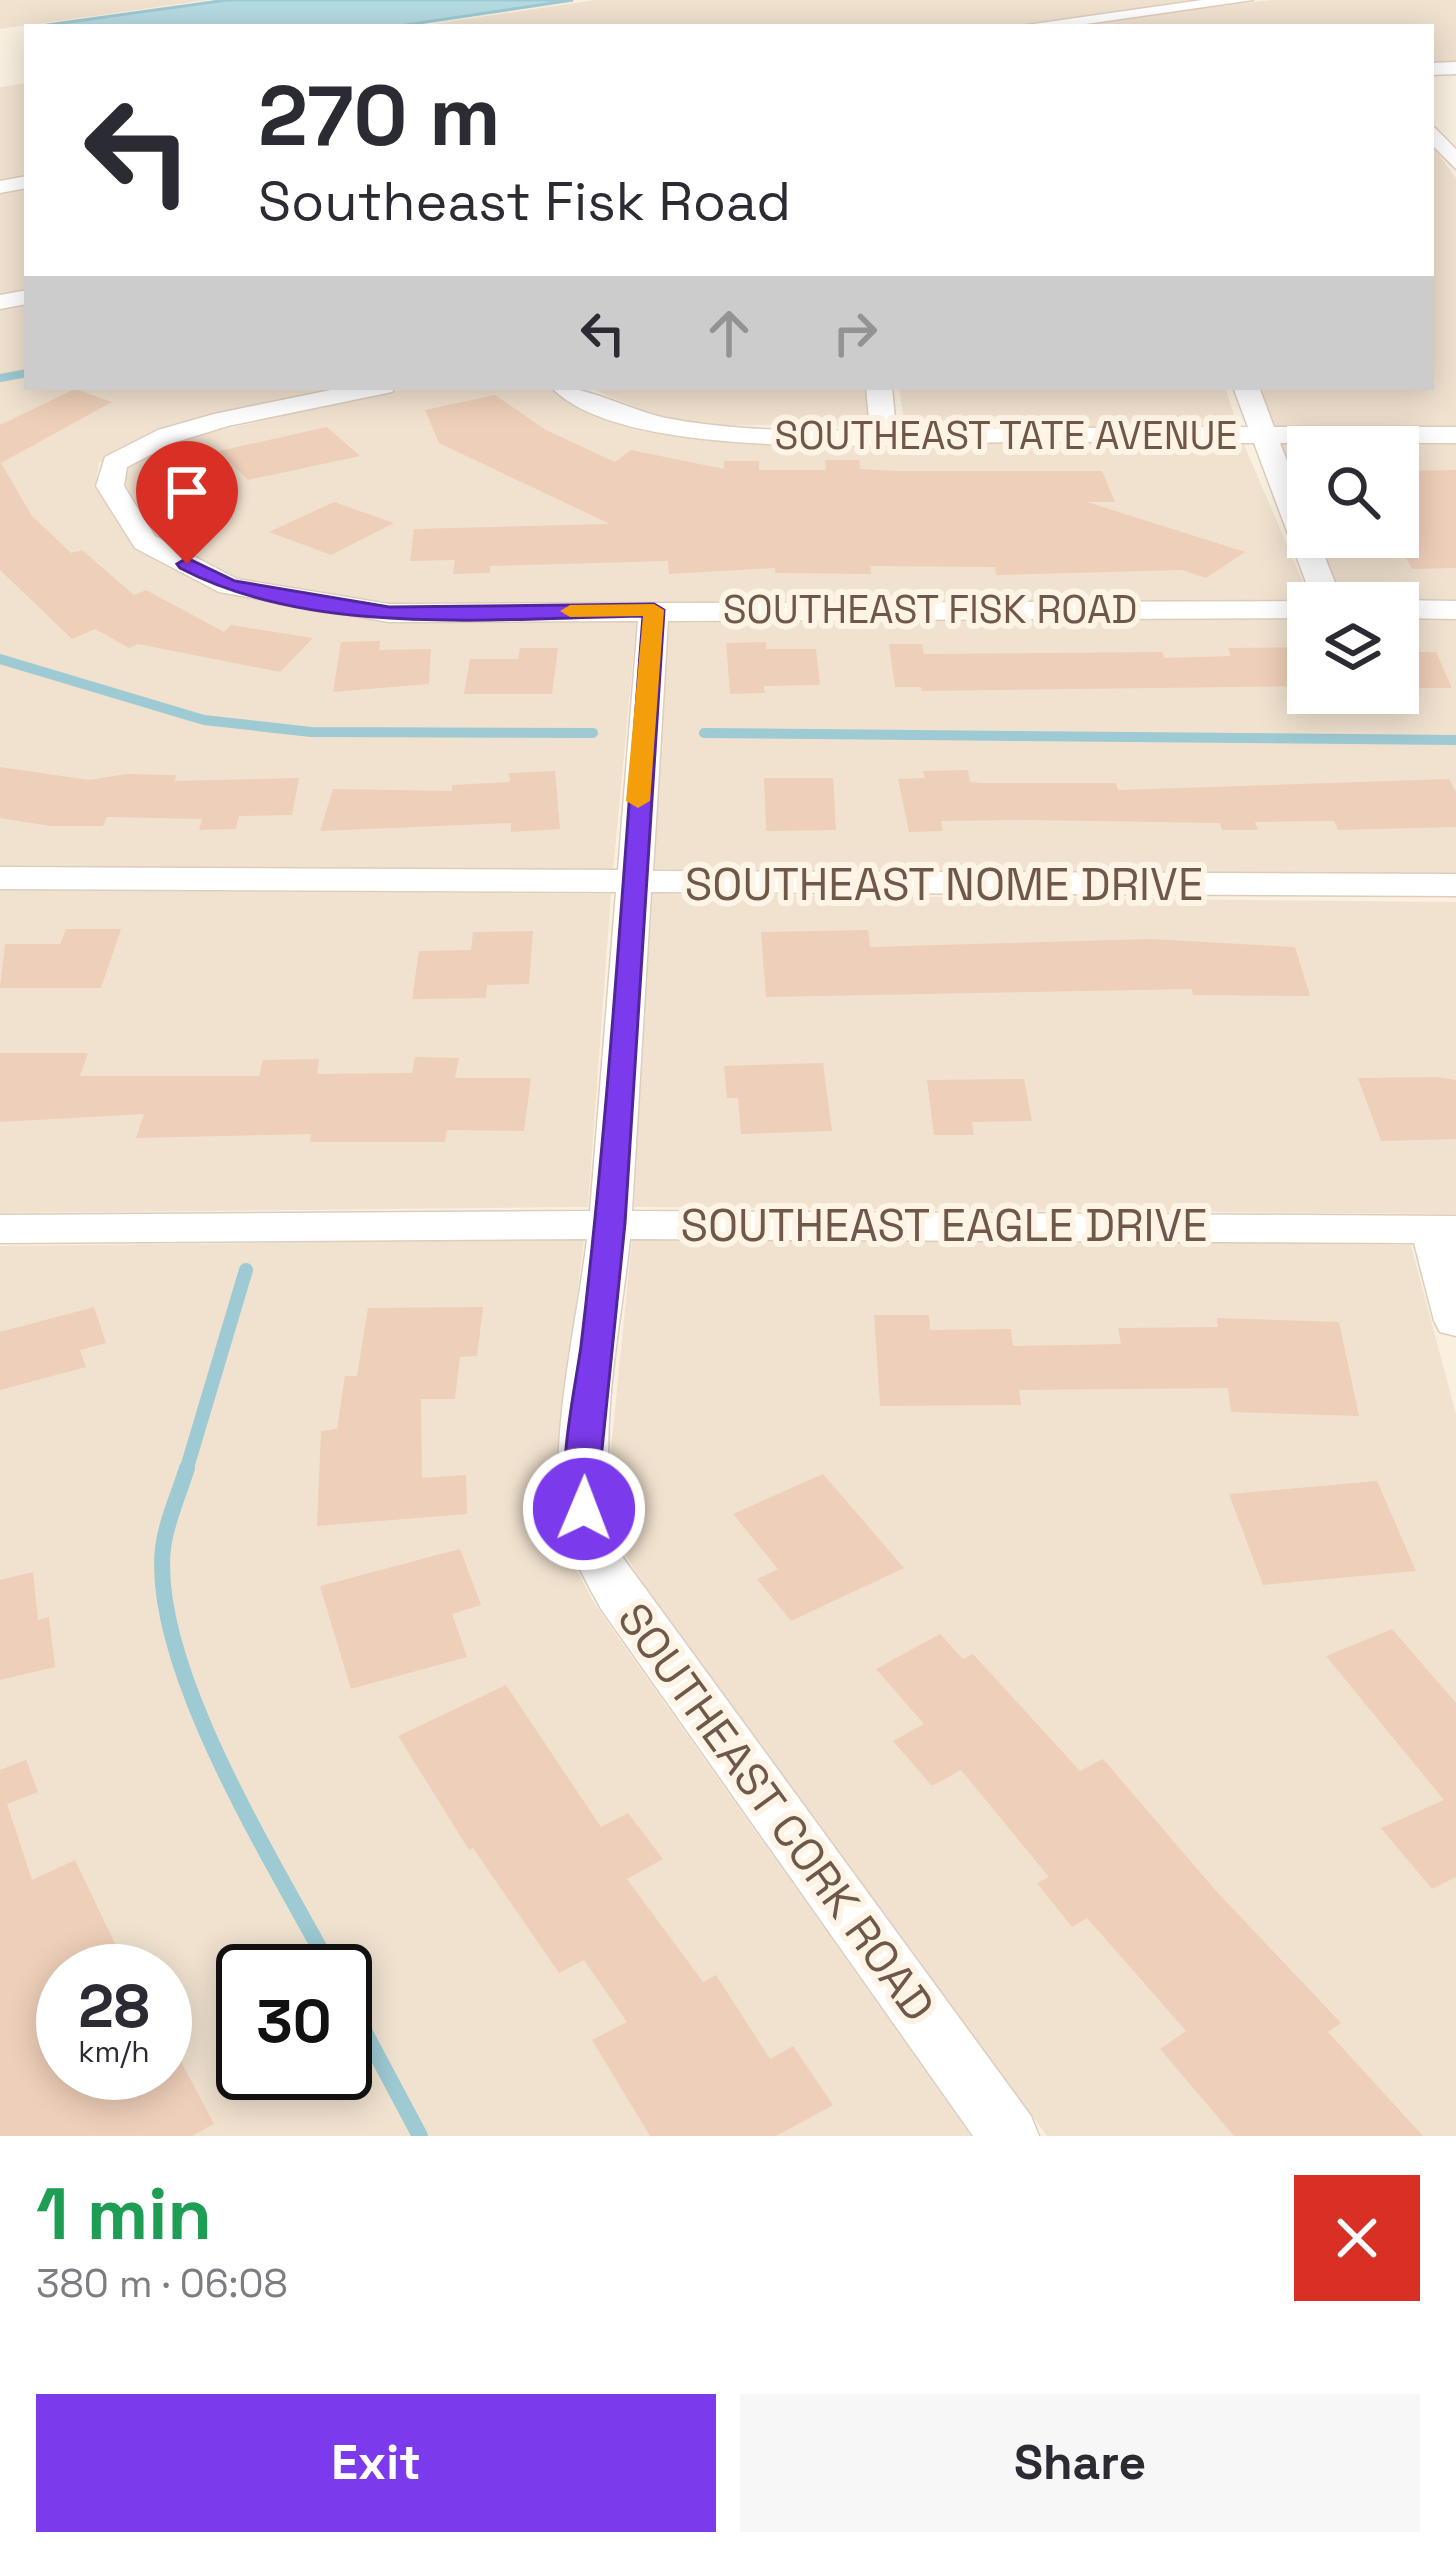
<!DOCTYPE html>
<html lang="en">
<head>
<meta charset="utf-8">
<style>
	body { margin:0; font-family:"Space Grotesk",sans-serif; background:#f7f7f7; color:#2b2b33; height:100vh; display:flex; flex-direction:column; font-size:45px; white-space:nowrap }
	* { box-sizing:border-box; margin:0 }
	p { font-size:39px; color:#7c7c81 }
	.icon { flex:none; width:66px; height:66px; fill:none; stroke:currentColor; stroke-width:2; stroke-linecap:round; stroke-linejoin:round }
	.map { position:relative; height:2136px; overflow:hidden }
	.sheet { display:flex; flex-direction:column; background:#fff; flex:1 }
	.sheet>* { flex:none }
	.guide { position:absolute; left:24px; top:24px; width:1410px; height:366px; border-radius:0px; box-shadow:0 6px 30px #0003; background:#fff; color:#2b2b33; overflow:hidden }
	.tools { position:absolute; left:1287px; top:426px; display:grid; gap:24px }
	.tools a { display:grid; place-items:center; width:132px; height:132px; border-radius:0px; background:#fff; box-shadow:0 6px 30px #0003; font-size:60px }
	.speed { position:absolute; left:36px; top:1944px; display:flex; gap:24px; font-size:60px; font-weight:700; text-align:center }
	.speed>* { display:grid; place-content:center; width:156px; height:156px; border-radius:50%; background:#fff; box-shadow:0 6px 30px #0003; line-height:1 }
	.speed small { font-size:30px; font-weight:400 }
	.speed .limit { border:6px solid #111; border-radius:18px; background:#fff; color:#111 }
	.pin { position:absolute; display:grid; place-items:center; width:102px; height:102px; color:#fff; margin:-123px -51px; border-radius:50% 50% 50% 0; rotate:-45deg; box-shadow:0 0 12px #0007 }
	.pin .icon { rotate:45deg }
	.me { position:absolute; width:132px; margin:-66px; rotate:1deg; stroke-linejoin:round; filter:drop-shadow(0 0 9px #0008) }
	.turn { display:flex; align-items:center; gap:42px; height:252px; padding:0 36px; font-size:54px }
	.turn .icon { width:156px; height:156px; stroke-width:2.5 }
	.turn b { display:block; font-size:84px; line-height:102px }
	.lanes { display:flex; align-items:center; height:114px; padding:0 36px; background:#0003; justify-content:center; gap:60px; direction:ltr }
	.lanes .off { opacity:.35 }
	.round { display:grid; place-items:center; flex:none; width:126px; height:126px; border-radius:0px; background:#f7f7f7 }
	.summary { display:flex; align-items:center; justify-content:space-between; height:204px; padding:0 36px }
	h1 { font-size:72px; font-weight:800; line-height:90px; color:#1e9e55 }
	.action { display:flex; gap:24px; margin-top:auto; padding:24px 36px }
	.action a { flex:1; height:138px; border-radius:0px; background:#7c3aed; color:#fff; font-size:48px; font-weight:800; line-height:138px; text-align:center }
	.action a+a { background:#f7f7f7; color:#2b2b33 }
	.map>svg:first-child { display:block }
	.residential { fill:#f1e2cf; fill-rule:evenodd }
	.water { fill:#b6dbe2; stroke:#9dcad3; stroke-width:3 }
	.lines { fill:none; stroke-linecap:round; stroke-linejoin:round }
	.stream-far3 { stroke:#9dcad3; stroke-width:8 }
	.stream-far2 { stroke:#9dcad3; stroke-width:10 }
	.stream-far1 { stroke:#9dcad3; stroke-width:14 }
	.stream { stroke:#9dcad3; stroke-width:16 }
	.building { fill:#eecfb9 }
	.street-casing { stroke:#ddcdbd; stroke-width:3 }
	.street { fill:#fff; fill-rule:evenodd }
	.route { fill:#7c3aed; stroke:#51269a; stroke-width:3 }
	.slow { fill:#f59e0b }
	.labels { text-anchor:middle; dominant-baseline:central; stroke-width:12; stroke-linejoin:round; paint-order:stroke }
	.far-street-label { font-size:39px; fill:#6f5749; stroke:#fef4e6 }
	.street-label { font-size:45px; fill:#6f5749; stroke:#fef4e6 }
</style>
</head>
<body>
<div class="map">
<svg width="1456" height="2136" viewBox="0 0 1456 2136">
	<rect width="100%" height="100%" fill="#faf0e0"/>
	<g class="residential">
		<polygon points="0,0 207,0 0,29"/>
		<polygon points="594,0 1215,0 999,27 414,27"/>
		<polygon points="1273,0 1456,0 1456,65 1431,66 1431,27 1045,27"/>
		<polygon points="27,83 27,178 0,183 0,87"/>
		<polygon points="1431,144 1456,178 1456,429 1266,428 1253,387 1431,387"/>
		<polygon points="27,186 27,292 0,297 0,191"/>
		<polygon points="27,302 27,387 352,387 159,431 99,463 95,487 131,544 217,591 389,621 637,618 613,872 0,867 0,307"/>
		<polygon points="414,387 554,387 585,405 691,436 1242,440 1311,601 392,605 239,579 160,538 125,485 128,465 176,440"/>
		<polygon points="587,387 871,387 876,426 700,425 645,411"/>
		<polygon points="899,387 1225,387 1238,428 905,427"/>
		<polygon points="1271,440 1456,441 1456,602 1343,601 1315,537 1398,537 1398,447 1308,447 1308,522"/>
		<polygon points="1308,617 1308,693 1398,693 1398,617 1456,618 1456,880 652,872 670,618"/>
		<polygon points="0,890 611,894 588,1207 0,1213"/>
		<polygon points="650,894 1456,902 1456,1214 634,1207"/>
		<polygon points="915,1238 1411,1245 1456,1414 1456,2136 1047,2136 644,1586 625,1553 610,1508 610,1459 632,1239"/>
		<path d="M 584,1239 L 557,1456 L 558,1512 L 574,1566 L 596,1606 L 971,2136 L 0,2136 L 0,1246 ZM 63,1971 L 165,1971 L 165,2073 L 63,2073 ZM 243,1971 L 345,1971 L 345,2073 L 243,2073 Z"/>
	</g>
	<polygon class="water" points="227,0 573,0 392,27 33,27"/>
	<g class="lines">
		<polyline class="stream-far3" points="0,378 27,373"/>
		<g class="stream-far2">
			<polyline points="0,659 204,720 311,732 593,733"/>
			<polyline points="704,733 1456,740"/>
		</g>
		<polyline class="stream-far1" points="186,1471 246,1270"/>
		<g class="stream">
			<path d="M 187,1468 C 179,1494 166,1522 163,1548 C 150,1667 276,1866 332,1971"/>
			<polyline points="345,1995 420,2136"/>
		</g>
	</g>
	<g class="building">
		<polygon points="75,389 112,402 1,463 32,516 71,553 82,550 134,595 146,590 224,632 231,625 313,638 280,672 138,644 129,648 95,629 72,639 0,570 0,425"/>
		<polygon points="495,395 546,430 615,462 631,450 724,469 724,461 759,461 759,470 826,470 825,460 859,460 860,469 898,471 1102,471 1115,502 1087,502 1245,552 1206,578 1182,570 996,575 995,567 870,566 871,574 775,573 775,568 669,574 668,561 490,566 490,573 453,574 455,560 410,561 414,529 610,524 439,443 425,410"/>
		<polygon points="327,427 360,456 248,480 219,451"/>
		<polygon points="1456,470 1456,568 1412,569 1398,544 1398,471"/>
		<polygon points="334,502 394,523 331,555 269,532"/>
		<polygon points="380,641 379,650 431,649 429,684 333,692 341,642"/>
		<polygon points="766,642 766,649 816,649 820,685 764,686 765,693 730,694 726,643"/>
		<polygon points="889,644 922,644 924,654 1162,652 1165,658 1231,656 1228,648 1308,647 1308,686 922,691 921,687 895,687"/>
		<polygon points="520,648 558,648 552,694 464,694 470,659 518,659"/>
		<polygon points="1398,652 1436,652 1452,688 1398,688"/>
		<polygon points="0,767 89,780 127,774 177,775 174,781 299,778 292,815 239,816 236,829 199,830 202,819 107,817 103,826 51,826 0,818"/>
		<polygon points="968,770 970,782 983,783 1116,783 1118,790 1449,779 1456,792 1456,827 1338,830 1334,821 1255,822 1258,830 1222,830 1220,823 1027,820 941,821 943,831 909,832 898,779 925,778 923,771"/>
		<polygon points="555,771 560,829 511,832 511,823 320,831 333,789 452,791 452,785 510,782 509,773"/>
		<polygon points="764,778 833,778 836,830 766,831"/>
		<polygon points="66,929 121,929 101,988 0,988 5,944 60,944"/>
		<polygon points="868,930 870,947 1151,939 1295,947 1310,996 1193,995 1192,989 766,997 761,932"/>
		<polygon points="533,931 529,984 487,985 486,998 412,999 419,951 471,950 473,932"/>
		<polygon points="0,1053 88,1053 80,1076 259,1076 263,1060 319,1059 317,1074 412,1073 415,1057 459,1058 455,1078 531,1078 524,1131 447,1130 445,1142 310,1142 311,1134 136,1138 144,1114 0,1122"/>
		<polygon points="823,1063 832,1131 741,1134 738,1098 727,1098 724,1066"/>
		<polygon points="1437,1077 1456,1080 1456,1139 1381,1141 1358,1078"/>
		<polygon points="1024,1079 1032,1121 972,1122 974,1135 934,1135 927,1080"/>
		<polygon points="94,1307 106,1343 80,1350 86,1367 0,1390 0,1332"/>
		<polygon points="483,1307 477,1356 460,1357 455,1399 421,1399 422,1478 466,1475 467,1514 317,1526 321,1431 337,1429 345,1376 357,1376 368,1308"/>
		<polygon points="874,1315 929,1315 930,1330 1011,1329 1013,1346 1121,1344 1118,1328 1218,1327 1217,1318 1339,1322 1359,1416 1231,1412 1228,1388 1019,1390 1021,1405 880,1406"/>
		<polygon points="823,1474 904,1568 791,1621 757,1579 778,1569 733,1514"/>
		<polygon points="1377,1481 1416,1571 1263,1585 1229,1494"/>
		<polygon points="460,1549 481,1605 452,1614 467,1657 351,1689 320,1586"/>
		<polygon points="33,1572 38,1620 49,1617 55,1667 0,1680 0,1580"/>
		<polygon points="1392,1629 1456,1703 1456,1877 1432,1889 1381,1828 1444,1800 1326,1656"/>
		<polygon points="940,1634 963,1659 973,1654 1080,1771 1103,1759 1216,1891 1341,2023 1328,2032 1423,2136 1234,2136 1160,2049 1186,2031 1087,1918 1072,1927 1037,1883 1049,1877 961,1770 932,1786 893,1741 924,1724 876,1669"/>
		<polygon points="506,1685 601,1827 628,1813 663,1859 627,1879 703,1982 716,1975 770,2059 793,2046 833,2105 776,2136 650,2136 592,2040 627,2022 584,1960 559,1973 473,1848 469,1850 398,1736"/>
		<polygon points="26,1760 38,1792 7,1804 32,1880 75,1860 128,1971 63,1971 63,2073 165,2073 165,2031 214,2124 192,2136 0,2136 0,1770"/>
	</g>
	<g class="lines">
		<g class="street-casing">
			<g id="street">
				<polygon points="1202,0 1253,0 1065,27 1013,27"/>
				<polygon points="1456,62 1456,74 1431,75 1431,63"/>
				<polygon points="1431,124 1456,149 1456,169 1431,144"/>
				<polygon points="27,176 27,188 0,193 0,181"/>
				<polygon points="27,290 27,304 0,309 0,295"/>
				<path d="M 345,387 L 396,387 L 392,392 L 228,426 L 176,442 L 127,467 L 124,486 L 155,536 L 237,579 L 389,604 L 1313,601 L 1254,443 C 1175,443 1095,441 1016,442 C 912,443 624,465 551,387 C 593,387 625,409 666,418 C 733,431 802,431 870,430 L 866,387 L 892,387 L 896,429 L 1248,427 L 1233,387 L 1259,387 L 1274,427 L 1456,427 L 1456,443 L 1280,443 L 1308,514 L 1308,537 L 1317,537 L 1343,603 L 1308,603 L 1308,618 L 668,621 L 653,871 L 1456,874 L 1456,896 L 651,892 L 632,1211 L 1456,1216 L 1456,1336 L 1440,1332 L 1434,1321 L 1414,1243 L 630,1239 C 619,1343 591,1456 623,1558 L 1031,2116 L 1039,2136 L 973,2136 L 601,1609 C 584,1577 563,1543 560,1506 C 552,1424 577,1322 587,1239 L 0,1243 L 0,1215 L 590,1211 L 616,892 L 0,889 L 0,867 L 618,870 L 638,621 L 389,622 L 219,592 L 135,548 L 96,486 L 105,457 L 158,430 L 214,414 Z"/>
				<polygon points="1398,600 1456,601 1456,619 1398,618 1398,603 1387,603"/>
			</g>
		</g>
		<use href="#street" class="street"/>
	</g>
	<path class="route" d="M 187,558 L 235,581 L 389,607 L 654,604 L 664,610 L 625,1223 L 595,1518 L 572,1518 C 553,1485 576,1385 581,1346 C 610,1104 624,860 643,616 C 496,618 313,638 180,568 L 177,564 Z"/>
	<polygon class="slow" points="654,604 664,610 650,801 638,808 626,801 643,616 570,617 560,611 570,605"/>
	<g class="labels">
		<g class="far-street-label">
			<text x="1006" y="435">SOUTHEAST TATE AVENUE</text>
			<text x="930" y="609">SOUTHEAST FISK ROAD</text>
		</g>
		<g class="street-label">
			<text x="944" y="884">SOUTHEAST NOME DRIVE</text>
			<text x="944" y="1225">SOUTHEAST EAGLE DRIVE</text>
			<text transform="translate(776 1812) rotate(54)">SOUTHEAST CORK ROAD</text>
		</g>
	</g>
</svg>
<div class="tools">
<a><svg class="icon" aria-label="search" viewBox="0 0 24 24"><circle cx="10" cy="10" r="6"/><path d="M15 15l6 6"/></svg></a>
<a><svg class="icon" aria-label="layers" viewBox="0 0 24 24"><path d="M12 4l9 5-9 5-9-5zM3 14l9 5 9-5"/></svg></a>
</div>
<div class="speed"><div>28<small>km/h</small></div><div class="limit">30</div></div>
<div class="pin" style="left:187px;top:564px;background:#d93025"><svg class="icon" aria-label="arrive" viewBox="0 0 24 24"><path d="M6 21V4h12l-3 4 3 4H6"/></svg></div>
<svg class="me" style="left:584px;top:1509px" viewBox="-20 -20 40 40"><circle r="17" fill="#7c3aed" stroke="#fff" stroke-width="3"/><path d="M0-11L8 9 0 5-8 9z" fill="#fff"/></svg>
<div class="guide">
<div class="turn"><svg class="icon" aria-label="left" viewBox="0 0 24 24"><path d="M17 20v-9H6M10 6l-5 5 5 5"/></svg><div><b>270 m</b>Southeast Fisk Road</div></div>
<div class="lanes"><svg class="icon" aria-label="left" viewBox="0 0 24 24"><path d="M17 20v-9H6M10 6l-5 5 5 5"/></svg><svg class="icon off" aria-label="ahead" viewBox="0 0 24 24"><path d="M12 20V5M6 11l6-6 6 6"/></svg><svg class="icon off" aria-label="right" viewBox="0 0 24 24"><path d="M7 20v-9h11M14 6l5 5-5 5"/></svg></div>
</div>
</div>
<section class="sheet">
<div class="summary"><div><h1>1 min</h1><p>380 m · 06:08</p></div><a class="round" style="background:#d93025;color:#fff"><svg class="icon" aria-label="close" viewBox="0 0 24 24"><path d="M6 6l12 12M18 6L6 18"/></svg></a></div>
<div class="action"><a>Exit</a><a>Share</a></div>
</section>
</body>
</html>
